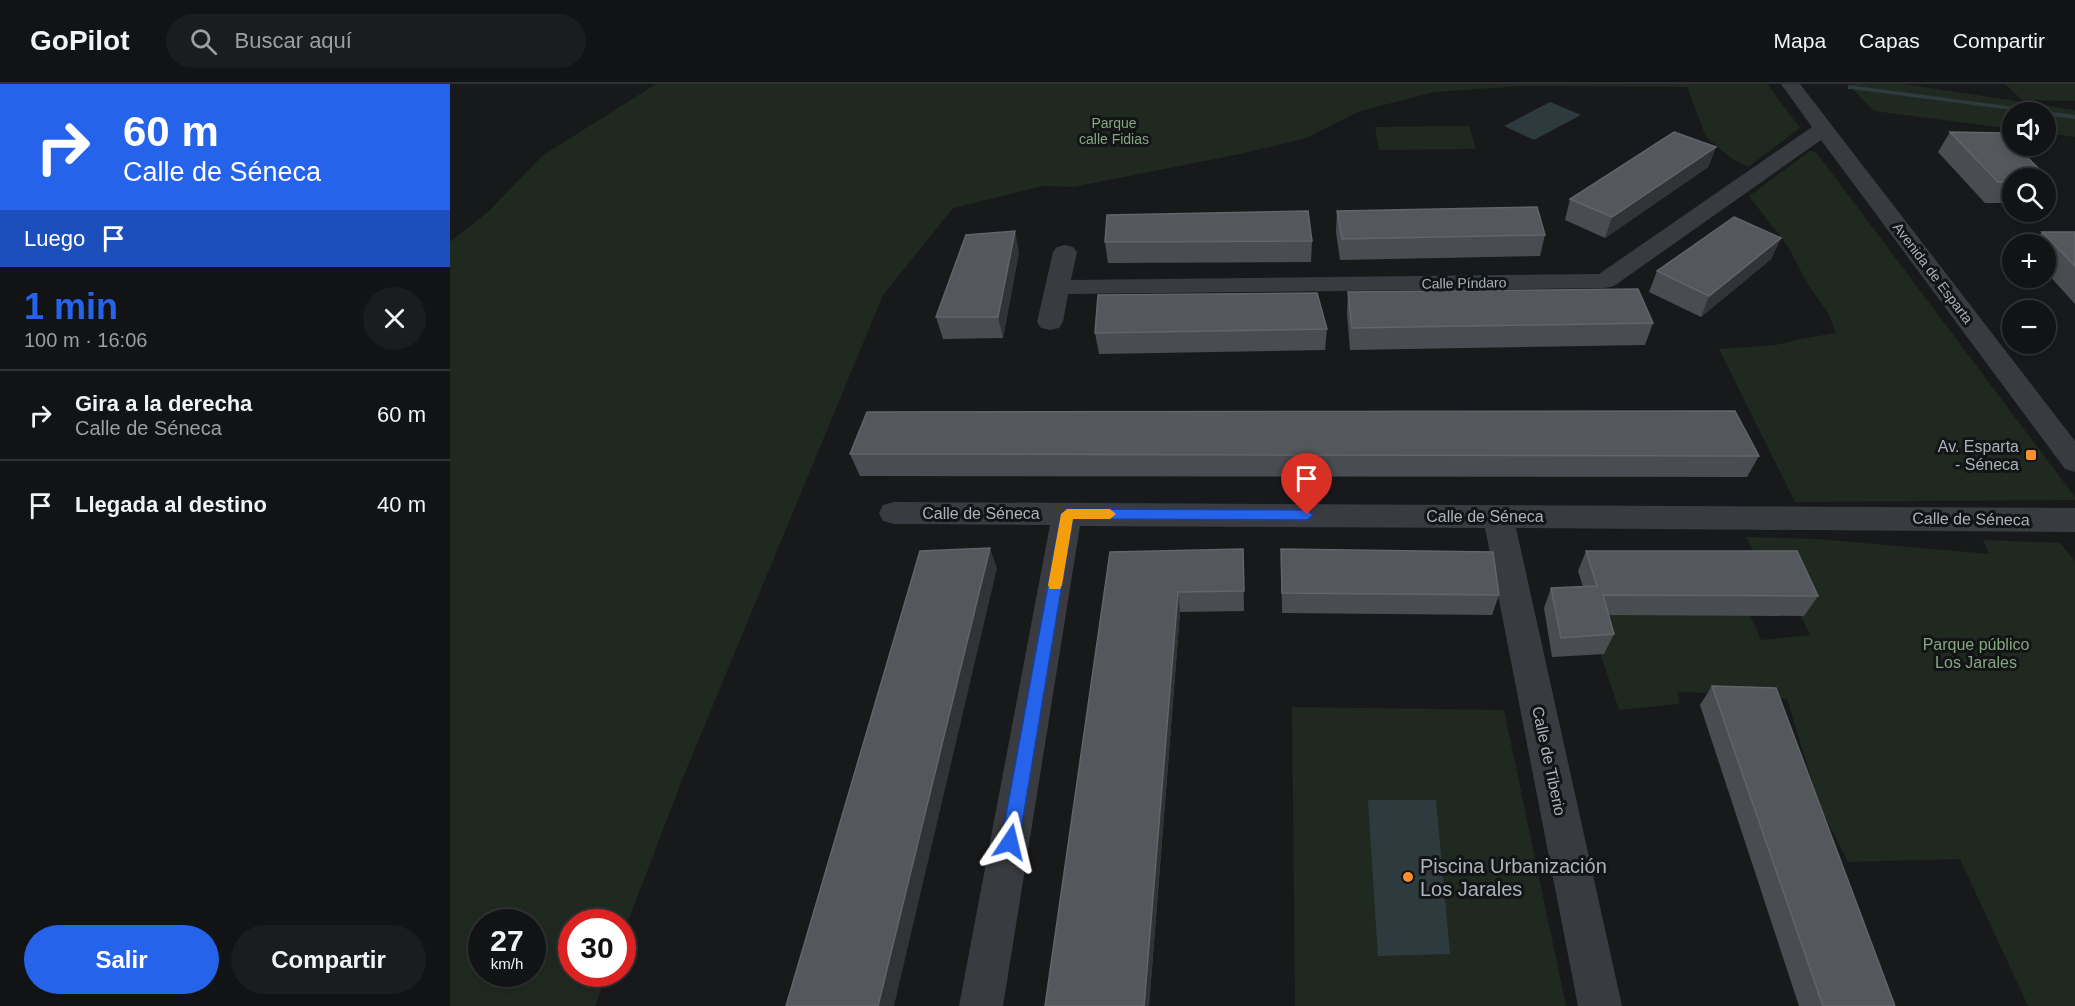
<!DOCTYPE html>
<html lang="es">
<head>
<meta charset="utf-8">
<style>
	body { margin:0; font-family:Helvetica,sans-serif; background:#1b1c1d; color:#f1f3f6; height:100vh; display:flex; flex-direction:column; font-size:22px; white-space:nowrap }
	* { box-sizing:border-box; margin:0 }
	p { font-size:20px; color:#9c9ea0 }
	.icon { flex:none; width:33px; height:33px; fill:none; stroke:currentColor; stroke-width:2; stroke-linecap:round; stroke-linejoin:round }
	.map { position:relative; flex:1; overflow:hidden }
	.details { display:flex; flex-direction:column; background:#121314; width:450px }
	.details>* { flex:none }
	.guide { background:#2563eb; color:#fff; overflow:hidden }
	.tools { position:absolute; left:1552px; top:18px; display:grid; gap:12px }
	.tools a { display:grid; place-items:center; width:54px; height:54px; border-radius:50%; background:#121314; box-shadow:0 3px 9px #0003,0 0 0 2px #313234; font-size:30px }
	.speed { position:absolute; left:18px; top:825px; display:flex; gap:12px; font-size:30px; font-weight:700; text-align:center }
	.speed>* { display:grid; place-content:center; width:78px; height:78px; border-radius:50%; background:#121314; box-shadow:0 3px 9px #0003,0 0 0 2px #313234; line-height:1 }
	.speed small { font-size:15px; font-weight:400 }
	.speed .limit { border:9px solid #d22; background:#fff; color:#111 }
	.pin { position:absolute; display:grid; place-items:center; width:51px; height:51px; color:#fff; margin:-62px -26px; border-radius:50% 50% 50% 0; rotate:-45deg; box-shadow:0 0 6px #0007 }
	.pin .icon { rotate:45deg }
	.me { position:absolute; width:66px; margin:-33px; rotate:10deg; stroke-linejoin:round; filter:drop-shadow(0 0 4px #0008) }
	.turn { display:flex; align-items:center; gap:21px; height:126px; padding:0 24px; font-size:27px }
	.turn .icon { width:78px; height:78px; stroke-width:2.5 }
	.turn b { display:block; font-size:42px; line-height:51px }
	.then { display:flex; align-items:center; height:57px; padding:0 24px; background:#0003; gap:12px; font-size:22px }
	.round { display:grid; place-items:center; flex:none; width:63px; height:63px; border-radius:32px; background:#1b1c1d }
	.overview { display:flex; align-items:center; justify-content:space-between; height:102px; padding:0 24px }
	h1 { font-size:36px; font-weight:800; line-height:45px; color:#2563eb }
	.button { display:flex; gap:12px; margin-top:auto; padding:12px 24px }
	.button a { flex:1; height:69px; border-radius:36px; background:#2563eb; color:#fff; font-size:24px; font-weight:800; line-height:69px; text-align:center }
	.button a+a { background:#1b1c1d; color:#f1f3f6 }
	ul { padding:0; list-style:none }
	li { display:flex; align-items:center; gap:18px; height:90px; padding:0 24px; border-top:2px solid #313234 }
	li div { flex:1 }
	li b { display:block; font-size:22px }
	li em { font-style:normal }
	header { display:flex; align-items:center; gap:36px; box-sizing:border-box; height:84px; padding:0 30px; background:#121314; border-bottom:2px solid #313234 }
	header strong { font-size:28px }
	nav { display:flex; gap:33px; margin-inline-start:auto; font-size:21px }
	.search { width:420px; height:54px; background:#1b1c1d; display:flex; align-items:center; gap:15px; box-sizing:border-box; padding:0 21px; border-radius:33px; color:#9c9ea0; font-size:22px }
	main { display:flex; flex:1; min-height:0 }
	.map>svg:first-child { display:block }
	.green { fill:#202920; fill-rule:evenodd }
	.water { fill:#2d3b3f }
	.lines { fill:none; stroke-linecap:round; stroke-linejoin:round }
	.stream { fill:#2d3b3f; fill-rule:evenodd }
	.minor { fill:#393b40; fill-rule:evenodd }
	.wall { fill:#494c50 }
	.shaded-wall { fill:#313336 }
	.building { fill:#54575c; stroke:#61656a; stroke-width:1.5 }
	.route { fill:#2563eb; stroke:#184099; stroke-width:1.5 }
	.slow { fill:#f59e0b }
	.poi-dot { fill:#fb8f30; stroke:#131416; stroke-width:2 }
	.labels { text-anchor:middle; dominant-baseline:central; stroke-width:6; stroke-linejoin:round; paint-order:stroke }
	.far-park-label { font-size:14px; fill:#85a780; stroke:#131416 }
	.far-street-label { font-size:14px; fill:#aab2bb; stroke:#131416 }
	.poi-label { font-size:16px; fill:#aab2bb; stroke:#131416; text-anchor:end }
	.street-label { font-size:16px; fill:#aab2bb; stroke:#131416 }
	.park-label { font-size:16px; fill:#85a780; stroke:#131416 }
	.near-poi-label { font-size:20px; fill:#aab2bb; stroke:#131416; text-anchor:start }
</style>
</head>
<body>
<header>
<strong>GoPilot</strong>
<div class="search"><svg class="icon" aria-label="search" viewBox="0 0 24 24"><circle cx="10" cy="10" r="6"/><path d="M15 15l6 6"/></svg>Buscar aquí</div>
<nav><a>Mapa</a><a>Capas</a><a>Compartir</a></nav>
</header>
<main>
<section class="details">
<div class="guide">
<div class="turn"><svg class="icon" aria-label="right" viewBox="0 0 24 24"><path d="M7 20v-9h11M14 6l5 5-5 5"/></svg><div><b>60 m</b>Calle de Séneca</div></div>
<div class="then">Luego<svg class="icon" aria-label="arrive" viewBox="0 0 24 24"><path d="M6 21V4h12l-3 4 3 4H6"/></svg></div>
</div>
<div class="overview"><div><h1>1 min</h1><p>100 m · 16:06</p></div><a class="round"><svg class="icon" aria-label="close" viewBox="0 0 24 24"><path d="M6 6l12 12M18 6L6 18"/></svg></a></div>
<ul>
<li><svg class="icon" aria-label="right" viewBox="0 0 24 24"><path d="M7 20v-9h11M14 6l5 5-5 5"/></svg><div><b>Gira a la derecha</b><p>Calle de Séneca</p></div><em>60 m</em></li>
<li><svg class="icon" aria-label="arrive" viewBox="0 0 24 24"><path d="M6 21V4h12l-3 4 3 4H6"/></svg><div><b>Llegada al destino</b></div><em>40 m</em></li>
</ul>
<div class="button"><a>Salir</a><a>Compartir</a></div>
</section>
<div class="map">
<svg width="1625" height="922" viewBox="0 0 1625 922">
	<rect width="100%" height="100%" fill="#18191b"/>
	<g class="green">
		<path d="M 206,0 L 1317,0 L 1350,44 L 1298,83 L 1281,74 L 1256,53 L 1237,3 L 1072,2 L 985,8 L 910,27 L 856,54 L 790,70 L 623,103 L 592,102 L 503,124 L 433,211 L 234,691 L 173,850 L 172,838 L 122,838 L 122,890 L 157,890 L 145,922 L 0,922 L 0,158 L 39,127 L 92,72 ZM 32,838 L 82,838 L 82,890 L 32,890 Z"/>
		<polygon points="1398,0 1454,0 1625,26 1625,53 1596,49 1596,28 1563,28 1563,45 1424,27"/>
		<polygon points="1555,0 1625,0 1625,17 1572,16"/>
		<polygon points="1019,42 1026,65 929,66 925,43"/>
		<polygon points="1360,67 1366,68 1625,413 1625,416 1345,418 1269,265 1326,261 1350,255 1386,249 1378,229 1357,199 1339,164 1299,112"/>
		<polygon points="1296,453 1368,455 1539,470 1533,456 1610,459 1625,477 1625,922 1578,922 1510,775 1398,778 1370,723 1337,615 1300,613 1296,610 1228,608 1229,620 1169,626 1136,526 1298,526 1311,556 1360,551 1326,481 1310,480"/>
		<polygon points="842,623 1054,626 1116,922 845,922"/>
	</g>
	<g class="water">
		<polygon points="1100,18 1131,31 1084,56 1054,42"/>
		<polygon points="918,716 986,716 1000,870 928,872"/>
	</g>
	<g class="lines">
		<polygon class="stream" points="1398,1 1625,31 1625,35 1596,31 1596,28 1577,28 1401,5 1398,5"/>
		<g class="minor">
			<polygon points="1331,0 1350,0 1625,357 1625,388 1615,385 1371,56 1164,202 1155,204 618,210 613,238 609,244 600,246 591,244 587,238 603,168 607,163 615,161 623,163 627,168 621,196 1149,190 1362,43"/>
			<polygon points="444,418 1625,424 1625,448 1066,444 1172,922 1128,922 1035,444 630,442 553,922 509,922 600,441 444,440 433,437 429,429 433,421"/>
		</g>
	</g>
	<g class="wall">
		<polygon points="1500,48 1553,49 1563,59 1563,62 1566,62 1602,98 1596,106 1596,94 1563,94 1563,119 1535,119 1488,68"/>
		<polygon points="1266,63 1258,83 1155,154 1115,136 1120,115"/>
		<polygon points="887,127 1095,151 1090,172 890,176 886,148"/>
		<polygon points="1592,148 1625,148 1625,220 1596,188 1596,160 1583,160"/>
		<polygon points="1331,154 1321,175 1251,233 1199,208 1207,187"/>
		<polygon points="862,157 861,178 658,179 655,158"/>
		<polygon points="569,168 553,254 493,255 486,233"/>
		<polygon points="898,208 1203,239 1195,261 900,266 897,229"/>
		<polygon points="877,245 875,266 649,270 645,249"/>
		<polygon points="400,370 1309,372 1297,393 410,392"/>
		<polygon points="793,465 794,527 730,528 699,922 595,922 660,468"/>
		<polygon points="831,465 1049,511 1042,531 832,529"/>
		<polygon points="1136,467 1368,512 1354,532 1158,531 1164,550 1154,570 1102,573 1094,524 1101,504 1133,503 1128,487"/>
		<polygon points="1262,602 1445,922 1349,922 1250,621"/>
	</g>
	<g class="shaded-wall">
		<polygon points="1266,63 1258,83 1155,154 1162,133"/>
		<polygon points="565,147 569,168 553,254 548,233"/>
		<polygon points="1331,154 1321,175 1251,233 1259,212"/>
		<polygon points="540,464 547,484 444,922 428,922"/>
		<polygon points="728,508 730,528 699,922 694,922"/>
	</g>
	<g class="building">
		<polygon points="1224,48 1266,63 1162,133 1120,115"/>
		<polygon points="1500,48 1553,49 1563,59 1563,62 1566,62 1602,98 1596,98 1596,94 1563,94 1563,98 1548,98"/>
		<polygon points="1087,123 1095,151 892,155 887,127"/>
		<polygon points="858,127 862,157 655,158 657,131"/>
		<polygon points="1284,133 1331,154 1259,212 1207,187"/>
		<polygon points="565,147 548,233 486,233 516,151"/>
		<polygon points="1592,148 1625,148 1625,182"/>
		<polygon points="1188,205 1203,239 902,244 898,208"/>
		<polygon points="867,209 877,245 645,249 648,211"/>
		<polygon points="1285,327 1309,372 400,370 417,328"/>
		<polygon points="540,464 428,922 336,922 470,467"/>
		<polygon points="793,465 794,507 728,508 694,922 595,922 660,468"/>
		<polygon points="831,465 1043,468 1049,511 832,509"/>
		<polygon points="1136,467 1347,467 1368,512 1153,511 1164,550 1111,554 1101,504 1147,502"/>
		<polygon points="1262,602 1326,604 1445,922 1373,922"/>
	</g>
	<polygon class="route" points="617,425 857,426 863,431 857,436 623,435 569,758 566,764 560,766 554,764 551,758 611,430"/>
	<polygon class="slow" points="617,425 660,425 666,430 660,435 623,435 612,501 610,505 600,505 598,501 611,430"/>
	<g class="poi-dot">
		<rect x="1575" y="365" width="12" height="12" rx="3"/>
		<circle cx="958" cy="793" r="6"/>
	</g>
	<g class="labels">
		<g class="far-park-label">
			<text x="664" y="39">Parque<tspan x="664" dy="16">calle Fidias</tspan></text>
		</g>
		<g class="far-street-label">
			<text transform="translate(1483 189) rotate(53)">Avenida de Esparta</text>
			<text transform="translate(1014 199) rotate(-1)">Calle Píndaro</text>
		</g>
		<g class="poi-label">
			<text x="1569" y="362">Av. Esparta<tspan x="1569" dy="18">- Séneca</tspan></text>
		</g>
		<g class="street-label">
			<text x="531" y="429">Calle de Séneca</text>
			<text x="1035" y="432">Calle de Séneca</text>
			<text transform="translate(1521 435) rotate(1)">Calle de Séneca</text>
			<text transform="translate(1099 677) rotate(78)">Calle de Tiberio</text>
		</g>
		<g class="park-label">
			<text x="1526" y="560">Parque público<tspan x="1526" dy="18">Los Jarales</tspan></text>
		</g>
		<g class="near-poi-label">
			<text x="970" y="782">Piscina Urbanización<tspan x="970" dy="23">Los Jarales</tspan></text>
		</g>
	</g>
</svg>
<div class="tools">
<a><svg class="icon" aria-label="sound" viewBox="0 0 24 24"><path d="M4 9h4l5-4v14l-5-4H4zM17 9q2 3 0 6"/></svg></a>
<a><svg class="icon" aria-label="search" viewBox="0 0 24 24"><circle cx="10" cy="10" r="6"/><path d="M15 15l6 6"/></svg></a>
<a>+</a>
<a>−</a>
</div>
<div class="speed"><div>27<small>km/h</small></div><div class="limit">30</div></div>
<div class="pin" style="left:857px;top:431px;background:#d93025"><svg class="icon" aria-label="arrive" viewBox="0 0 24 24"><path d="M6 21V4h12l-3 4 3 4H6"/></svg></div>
<svg class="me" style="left:560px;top:758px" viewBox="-20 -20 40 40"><path d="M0-17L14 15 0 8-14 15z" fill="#2563eb" stroke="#fff" stroke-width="4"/></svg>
</div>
</main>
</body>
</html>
